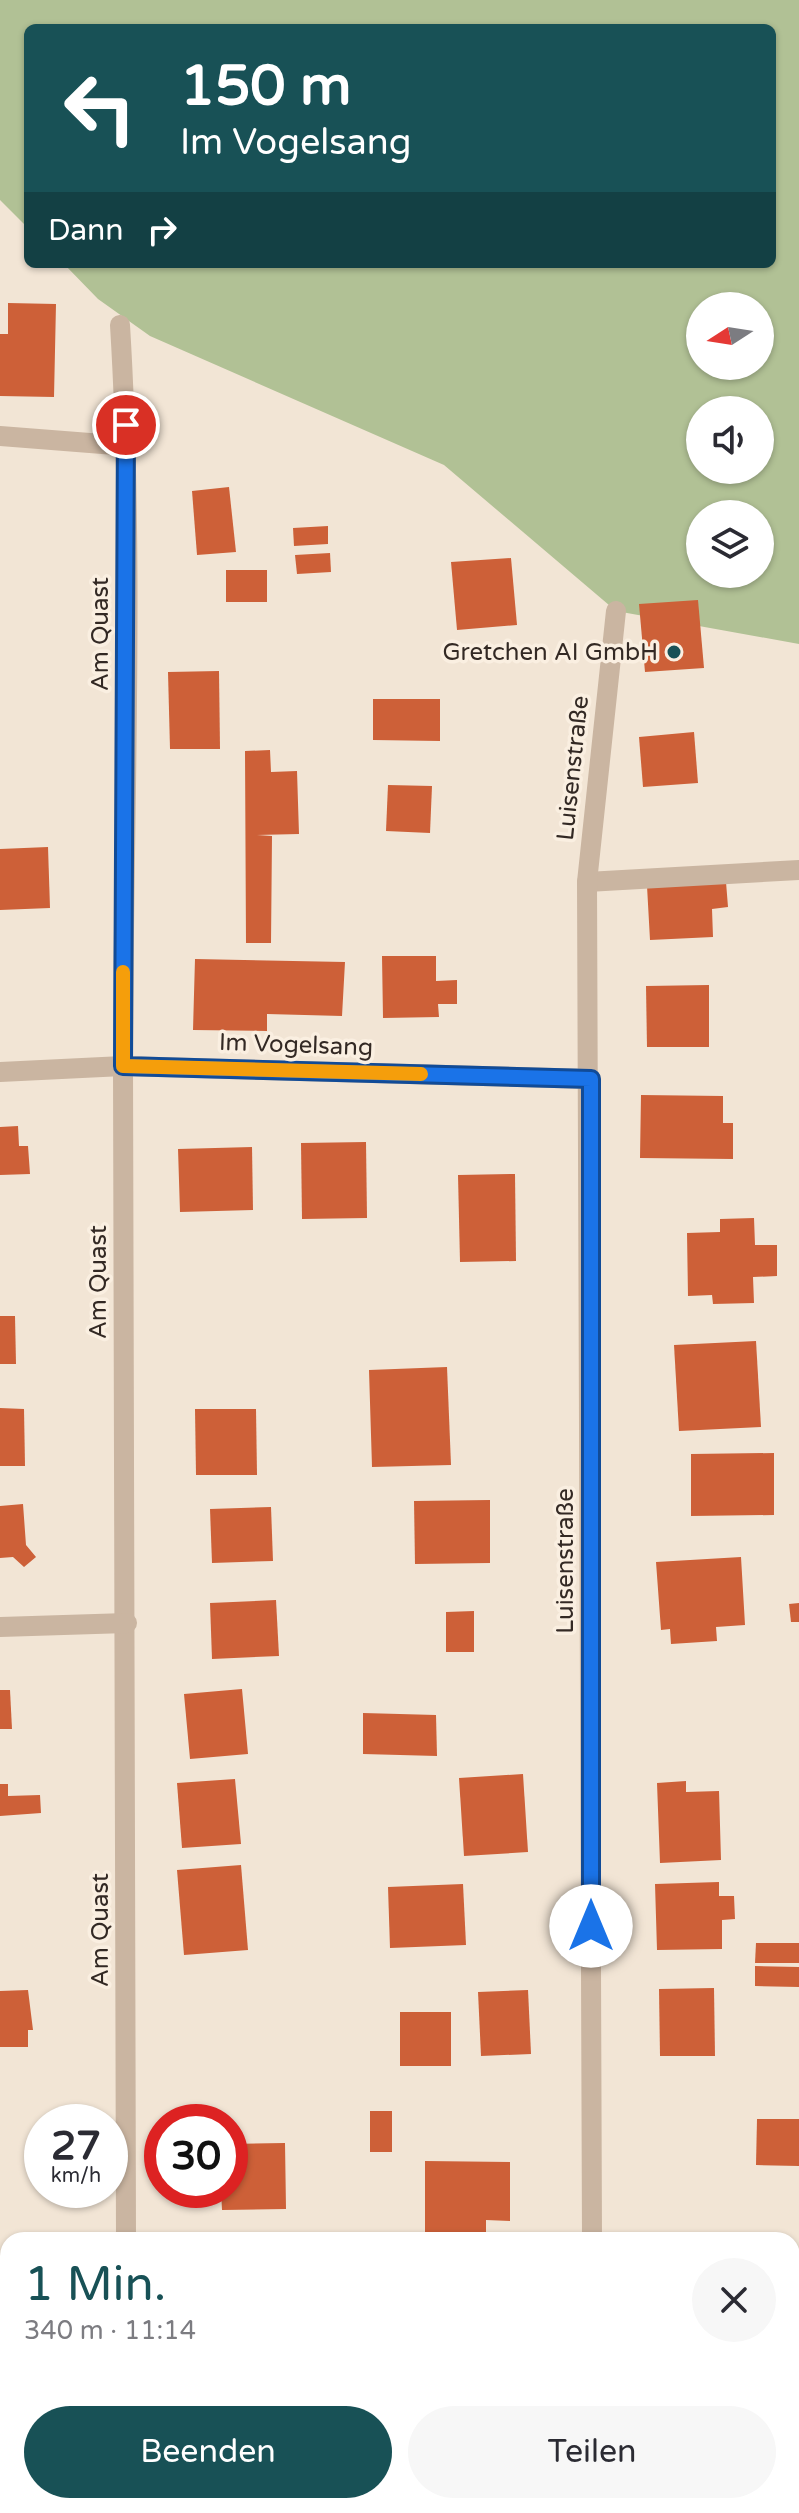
<!DOCTYPE html>
<html lang="de">
<head>
<meta charset="utf-8">
<style>
	body { margin:0; font-family:"Varela Round",sans-serif; background:#f7f7f7; color:#2b2b33; height:100vh; display:flex; flex-direction:column; font-size:30px; white-space:nowrap }
	* { box-sizing:border-box; margin:0 }
	p { font-size:26px; color:#7c7c81 }
	.icon { flex:none; width:44px; height:44px; fill:none; stroke:currentColor; stroke-width:2; stroke-linecap:round; stroke-linejoin:round }
	.map { position:relative; flex:1; overflow:hidden }
	.panel { position:absolute; left:0px; top:2232px; width:800px; height:282px; display:flex; flex-direction:column; background:#fff; border-radius:24px 24px 0 0; box-shadow:0 2px 6px #0004 }
	.panel>* { flex:none }
	.banner { position:absolute; left:24px; top:24px; width:752px; height:244px; border-radius:12px; box-shadow:0 2px 6px #0004; background:#185156; color:#fff; overflow:hidden }
	.needle { width:52px; rotate:258deg }
	.controls { position:absolute; left:686px; top:292px; display:grid; gap:16px }
	.controls a { display:grid; place-items:center; width:88px; height:88px; border-radius:50%; background:#fff; box-shadow:0 2px 6px #0004; font-size:40px }
	.speed { position:absolute; left:24px; top:2104px; display:flex; gap:16px; font-size:40px; font-weight:700; text-align:center }
	.speed>* { display:grid; place-content:center; width:104px; height:104px; border-radius:50%; background:#fff; box-shadow:0 2px 6px #0004; line-height:1 }
	.speed small { font-size:20px; font-weight:400 }
	.speed .limit { border:12px solid #d22; background:#fff; color:#111 }
	.pin { position:absolute; display:grid; place-items:center; width:68px; height:68px; color:#fff; margin:-34px; border:4px solid #fff; border-radius:50%; box-shadow:0 2px 8px #0007 }
	.me { position:absolute; width:88px; margin:-44px; rotate:0deg; stroke-linejoin:round; filter:drop-shadow(0 0 6px #0008) }
	.turn { display:flex; align-items:center; gap:28px; height:168px; padding:0 24px; font-size:36px }
	.turn .icon { width:104px; height:104px; stroke-width:2.5 }
	.turn b { display:block; font-size:56px; line-height:68px }
	.then { display:flex; align-items:center; height:76px; padding:0 24px; background:#0003; gap:16px; font-size:30px }
	.round { display:grid; place-items:center; flex:none; width:84px; height:84px; border-radius:42px; background:#f7f7f7 }
	.summary { display:flex; align-items:center; justify-content:space-between; height:136px; padding:0 24px }
	h1 { font-size:48px; font-weight:600; line-height:60px; color:#185156 }
	.primary-button { display:flex; gap:16px; margin-top:auto; padding:16px 24px }
	.primary-button a { flex:1; height:92px; border-radius:48px; background:#185156; color:#fff; font-size:32px; font-weight:600; line-height:92px; text-align:center }
	.primary-button a+a { background:#f7f7f7; color:#2b2b33 }
	.map>svg:first-child { display:block }
	.green { fill:#b1c195; fill-rule:evenodd }
	.building { fill:#cd6038 }
	.lines { fill:none; stroke-linecap:round; stroke-linejoin:round }
	.street { stroke:#cab5a1; stroke-width:20 }
	.route-casing { stroke:#114b97; stroke-width:20 }
	.route { stroke:#1a73e8; stroke-width:14 }
	.slow { stroke:#f59e0b; stroke-width:14 }
	.poi-dot { fill:#185156; stroke:#faefe1; stroke-width:3 }
	.labels { text-anchor:middle; dominant-baseline:central; stroke-width:7; stroke-linejoin:round; paint-order:stroke }
	.street-label { font-size:24px; fill:#332924; stroke:#faefe1 }
	.poi-label { font-size:24px; fill:#332924; stroke:#faefe1; text-anchor:end }
</style>
</head>
<body>
<div class="map">
<svg width="799" height="2513" viewBox="0 0 799 2513">
	<rect width="100%" height="100%" fill="#f2e5d5"/>
	<path class="green" d="M 0,0 L 799,0 L 799,644 L 616,611 L 444,465 L 150,336 L 98,299 L 64,264 L 772,264 L 772,28 L 28,28 L 28,228 L 0,200 ZM 700,306 L 760,306 L 760,366 L 700,366 ZM 700,410 L 760,410 L 760,470 L 700,470 ZM 700,514 L 760,514 L 760,574 L 700,574 Z"/>
	<g class="building">
		<polygon points="8,303 56,304 54,397 0,396 0,334 8,334"/>
		<polygon points="229,487 236,552 197,555 192,491"/>
		<polygon points="328,526 328,544 294,546 293,528"/>
		<polygon points="330,553 331,572 297,574 295,555"/>
		<polygon points="511,558 517,625 457,630 451,562"/>
		<rect x="226" y="570" width="41" height="32"/>
		<polygon points="698,600 704,668 645,672 639,604"/>
		<polygon points="219,671 220,749 170,749 168,672"/>
		<polygon points="373,699 440,699 440,741 373,740"/>
		<polygon points="694,732 698,783 643,787 639,737"/>
		<polygon points="270,750 271,772 297,771 299,834 257,835 272,836 271,943 246,943 245,751"/>
		<polygon points="388,785 432,786 430,833 386,831"/>
		<polygon points="48,847 50,908 0,910 0,849"/>
		<polygon points="726,882 728,907 712,909 713,937 650,940 647,886"/>
		<polygon points="382,956 436,956 436,981 457,980 457,1004 438,1004 439,1017 383,1018"/>
		<polygon points="195,959 345,962 342,1016 267,1014 267,1031 193,1030"/>
		<polygon points="709,985 709,1047 647,1047 646,986"/>
		<polygon points="641,1095 723,1096 723,1123 733,1123 733,1159 640,1158"/>
		<polygon points="18,1126 19,1146 28,1146 30,1174 0,1175 0,1127"/>
		<polygon points="366,1142 367,1218 302,1219 301,1143"/>
		<polygon points="252,1147 253,1210 180,1212 178,1149"/>
		<polygon points="515,1174 516,1261 460,1262 458,1175"/>
		<polygon points="754,1218 755,1245 777,1245 777,1276 753,1277 754,1303 713,1304 712,1295 688,1296 687,1233 720,1232 720,1219"/>
		<polygon points="0,1316 15,1316 16,1364 0,1364"/>
		<polygon points="756,1341 761,1427 679,1431 674,1345"/>
		<polygon points="447,1367 451,1465 372,1467 369,1370"/>
		<polygon points="0,1408 24,1409 25,1466 0,1466"/>
		<polygon points="195,1409 256,1409 257,1475 196,1475"/>
		<polygon points="774,1453 774,1515 691,1516 691,1454"/>
		<polygon points="490,1500 490,1563 415,1564 414,1501"/>
		<polygon points="23,1504 26,1545 36,1557 24,1567 13,1557 0,1558 0,1506"/>
		<polygon points="271,1507 273,1561 212,1563 210,1509"/>
		<polygon points="741,1557 745,1625 716,1627 717,1641 671,1644 670,1629 661,1630 656,1562"/>
		<polygon points="276,1600 279,1656 212,1659 210,1603"/>
		<polygon points="799,1603 799,1622 791,1622 789,1604"/>
		<polygon points="474,1611 474,1652 446,1652 446,1612"/>
		<polygon points="242,1689 248,1754 190,1759 184,1694"/>
		<polygon points="0,1690 10,1690 12,1729 0,1729"/>
		<polygon points="363,1713 436,1715 437,1756 363,1754"/>
		<polygon points="523,1774 528,1852 464,1856 459,1778"/>
		<polygon points="235,1779 241,1844 182,1848 177,1783"/>
		<polygon points="686,1781 686,1792 719,1791 721,1860 660,1863 657,1783"/>
		<polygon points="0,1784 8,1784 8,1796 40,1795 41,1813 0,1816"/>
		<polygon points="241,1865 248,1950 184,1955 177,1870"/>
		<polygon points="719,1882 719,1896 734,1896 735,1919 722,1920 722,1949 657,1950 655,1884"/>
		<polygon points="463,1884 466,1945 390,1948 388,1887"/>
		<polygon points="756,1943 799,1943 799,1963 755,1963"/>
		<polygon points="755,1966 799,1967 799,1987 755,1986"/>
		<polygon points="714,1988 715,2056 660,2056 659,1989"/>
		<polygon points="28,1990 33,2030 28,2030 28,2047 0,2047 0,1991"/>
		<polygon points="528,1990 531,2054 481,2056 478,1992"/>
		<rect x="400" y="2012" width="51" height="54"/>
		<rect x="370" y="2111" width="22" height="41"/>
		<polygon points="757,2119 799,2119 799,2166 756,2165"/>
		<polygon points="285,2143 286,2209 222,2210 221,2190 230,2190 230,2144"/>
		<polygon points="425,2161 510,2162 510,2221 486,2220 486,2235 425,2234"/>
		<rect x="792" y="2379" width="7" height="87"/>
		<rect x="212" y="2506" width="47" height="7"/>
	</g>
	<g class="lines">
		<g class="street">
			<path d="M 120,325 C 135,571 123,819 123,1066 C 123,1457 126,1849 126,2240"/>
			<polyline points="0,436 128,446"/>
			<polyline points="587,882 799,870"/>
			<polyline points="0,1072 123,1066 591,1079"/>
			<polyline points="0,1627 127,1623"/>
			<polyline points="592,2240 587,882 616,611"/>
			<polyline points="792,2281 799,2281"/>
			<polyline points="0,2297 8,2297"/>
			<polyline points="127,2506 127,2513"/>
		</g>
	</g>
	<g class="lines">
		<g class="route-casing">
			<polyline id="route" points="126,425 123,1066 591,1079 591,1926"/>
		</g>
		<use href="#route" class="route"/>
		<polyline class="slow" points="123,972 123,1066 421,1074"/>
	</g>
	<circle class="poi-dot" cx="674" cy="652" r="8"/>
	<g class="labels">
		<g class="street-label">
			<text transform="translate(100 634) rotate(-90)">Am Quast</text>
			<text transform="translate(573 768) rotate(-84)">Luisenstraße</text>
			<text transform="translate(296 1045) rotate(2)">Im Vogelsang</text>
			<text transform="translate(98 1282) rotate(-90)">Am Quast</text>
			<text transform="translate(565 1561) rotate(-90)">Luisenstraße</text>
			<text transform="translate(100 1930) rotate(-90)">Am Quast</text>
		</g>
		<g class="poi-label">
			<text x="658" y="652">Gretchen AI GmbH</text>
		</g>
	</g>
</svg>
<div class="controls">
<a><svg class="needle" viewBox="-14 -14 28 28"><path d="M0-13l5 13h-10z" fill="#e53935"/><path d="M0 13l5-13h-10z" fill="#7c7c81"/></svg></a>
<a><svg class="icon" aria-label="sound" viewBox="0 0 24 24"><path d="M4 9h4l5-4v14l-5-4H4zM17 9q2 3 0 6"/></svg></a>
<a><svg class="icon" aria-label="layers" viewBox="0 0 24 24"><path d="M12 4l9 5-9 5-9-5zM3 14l9 5 9-5"/></svg></a>
</div>
<div class="speed"><div>27<small>km/h</small></div><div class="limit">30</div></div>
<div class="pin" style="left:126px;top:425px;background:#d93025"><svg class="icon" aria-label="arrive" viewBox="0 0 24 24"><path d="M6 21V4h12l-3 4 3 4H6"/></svg></div>
<svg class="me" style="left:591px;top:1926px" viewBox="-20 -20 40 40"><circle r="19" fill="#fff"/><path d="M0-13L10 11 0 6-10 11z" fill="#1a73e8"/></svg>
<div class="banner">
<div class="turn"><svg class="icon" aria-label="left" viewBox="0 0 24 24"><path d="M17 20v-9H6M10 6l-5 5 5 5"/></svg><div><b>150 m</b>Im Vogelsang</div></div>
<div class="then">Dann<svg class="icon" aria-label="right" viewBox="0 0 24 24"><path d="M7 20v-9h11M14 6l5 5-5 5"/></svg></div>
</div>
<section class="panel">
<div class="summary"><div><h1>1 Min.</h1><p>340 m · 11:14</p></div><a class="round"><svg class="icon" aria-label="close" viewBox="0 0 24 24"><path d="M6 6l12 12M18 6L6 18"/></svg></a></div>
<div class="primary-button"><a>Beenden</a><a>Teilen</a></div>
</section>
</div>
</body>
</html>
